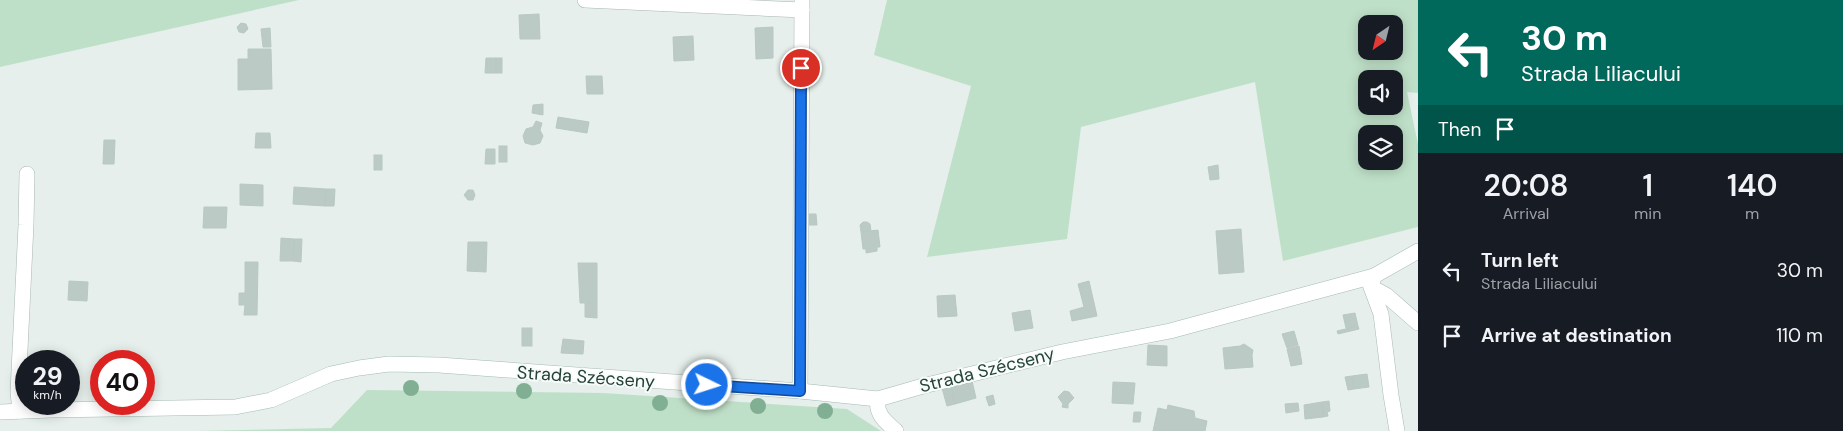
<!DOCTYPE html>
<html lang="en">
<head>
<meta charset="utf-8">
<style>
	body { margin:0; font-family:"DM Sans",sans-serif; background:#242831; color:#f1f3f6; height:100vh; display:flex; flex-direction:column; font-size:19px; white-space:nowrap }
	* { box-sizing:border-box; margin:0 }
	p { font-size:16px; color:#9ea1a6 }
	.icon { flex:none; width:28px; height:28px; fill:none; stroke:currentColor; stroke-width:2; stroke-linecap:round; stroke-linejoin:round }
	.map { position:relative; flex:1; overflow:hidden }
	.details { display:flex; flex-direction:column; background:#171b24; width:425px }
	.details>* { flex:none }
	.guide { background:#00695c; color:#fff; overflow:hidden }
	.needle { width:32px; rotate:215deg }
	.tools { position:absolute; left:1358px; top:15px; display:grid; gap:10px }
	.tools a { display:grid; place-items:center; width:45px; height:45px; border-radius:10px; background:#171b24; box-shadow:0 2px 12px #0003; font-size:25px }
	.speed { position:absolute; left:15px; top:350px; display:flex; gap:10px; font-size:25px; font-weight:700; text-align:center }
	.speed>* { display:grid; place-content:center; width:65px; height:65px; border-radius:50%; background:#171b24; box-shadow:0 2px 12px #0003; line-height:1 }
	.speed small { font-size:12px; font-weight:400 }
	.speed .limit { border:8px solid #d22; background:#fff; color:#111 }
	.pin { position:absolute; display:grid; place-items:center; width:42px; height:42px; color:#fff; margin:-21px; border:2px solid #fff; border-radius:50%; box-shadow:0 1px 5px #0007 }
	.me { position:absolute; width:55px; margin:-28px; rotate:94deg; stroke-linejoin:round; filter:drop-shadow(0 0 4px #0008) }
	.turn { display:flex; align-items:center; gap:18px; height:105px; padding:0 20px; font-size:22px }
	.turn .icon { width:65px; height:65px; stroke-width:2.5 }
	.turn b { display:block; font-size:35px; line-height:42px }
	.then { display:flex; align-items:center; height:48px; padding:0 20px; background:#0003; gap:10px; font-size:19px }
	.eta { display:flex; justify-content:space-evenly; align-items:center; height:85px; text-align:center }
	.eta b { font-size:30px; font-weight:600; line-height:35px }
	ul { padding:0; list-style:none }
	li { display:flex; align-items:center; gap:15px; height:65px; padding:0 20px }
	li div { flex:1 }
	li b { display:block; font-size:19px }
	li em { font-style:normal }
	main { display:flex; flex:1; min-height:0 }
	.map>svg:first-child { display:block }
	.green { fill:#bfe0c8; fill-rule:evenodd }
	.building { fill:#bbcac4; stroke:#b8c9c2 }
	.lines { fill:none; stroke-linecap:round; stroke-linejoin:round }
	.street-casing { stroke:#a8b8b2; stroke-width:16 }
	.secondary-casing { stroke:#a4bbb3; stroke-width:16 }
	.street { stroke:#fff; stroke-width:15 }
	.secondary { stroke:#fff; stroke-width:15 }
	.tree { fill:#80af93 }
	.route-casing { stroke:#114b97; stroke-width:12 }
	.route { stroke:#1a73e8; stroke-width:9 }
	.labels { text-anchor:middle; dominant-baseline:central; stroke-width:4; stroke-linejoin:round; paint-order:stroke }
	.street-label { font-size:18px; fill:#24423a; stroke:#f7fbf9 }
</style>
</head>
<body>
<main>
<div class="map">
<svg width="1418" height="431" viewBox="0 0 1418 431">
	<rect width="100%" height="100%" fill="#e6efeb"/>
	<g class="green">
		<polygon points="0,0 299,0 0,67"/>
		<path d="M 887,0 L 1418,0 L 1418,93 L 1407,92 L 1418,144 L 1418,227 L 1283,261 L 1255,82 L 1081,127 L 1067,239 L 927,257 L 971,86 L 874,55 ZM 1366,24 L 1394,24 L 1394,51 L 1366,51 ZM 1366,79 L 1394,79 L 1394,106 L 1366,106 ZM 1366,134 L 1394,134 L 1394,161 L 1366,161 Z"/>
		<polygon points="367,390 603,393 847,409 881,431 196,431 331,428"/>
	</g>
	<g class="building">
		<polygon points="539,14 540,39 520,39 519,15"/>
		<polygon points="241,23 246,24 248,29 244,33 239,32 237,27"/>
		<polygon points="773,27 773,58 756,59 755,28"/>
		<polygon points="270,28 271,47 263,47 261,29"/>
		<polygon points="693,36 694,60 674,61 673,37"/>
		<polygon points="248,49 271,49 272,89 238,90 238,59 248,59"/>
		<polygon points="486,58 496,58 496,73 485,73"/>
		<rect x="496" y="58" width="6" height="15"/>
		<polygon points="586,76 602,76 603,94 587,94"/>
		<polygon points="543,104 543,115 532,113 533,105"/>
		<polygon points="558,117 589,122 587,133 556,128"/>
		<polygon points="536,121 542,123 540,130 543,136 540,143 533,145 525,143 523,136 526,129 533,127"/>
		<polygon points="256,133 270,133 271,148 255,148"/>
		<polygon points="104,140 115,140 114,164 103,164"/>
		<rect x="499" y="146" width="8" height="16"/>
		<polygon points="486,149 495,149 495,164 485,164"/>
		<rect x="374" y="155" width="8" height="15"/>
		<polygon points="1218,165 1219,179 1210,180 1208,167"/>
		<polygon points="240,184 263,185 263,206 240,205"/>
		<polygon points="294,187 326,189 325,206 293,204"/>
		<polygon points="326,189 335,189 334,206 325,206"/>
		<polygon points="468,190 473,190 475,195 473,200 468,200 464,195"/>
		<polygon points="204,207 227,207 226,228 203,228"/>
		<polygon points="809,214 816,214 817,225 809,225"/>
		<polygon points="863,222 867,222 870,224 871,231 861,232 860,225"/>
		<polygon points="1241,229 1244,272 1219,274 1216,231"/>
		<polygon points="878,230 880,247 877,247 877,251 866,253 866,249 863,249 861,232"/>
		<polygon points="281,238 294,239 293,261 280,261"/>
		<polygon points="294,239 302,239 301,262 293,261"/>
		<polygon points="468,242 487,242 486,272 467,271"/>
		<polygon points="245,262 258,262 257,315 244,315 245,305 239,305 239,293 245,293"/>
		<polygon points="578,263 597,263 597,318 585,317 585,303 580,303"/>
		<polygon points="69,281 88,282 87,301 68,300"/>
		<polygon points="1089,281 1097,316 1072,321 1070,311 1084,307 1078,284"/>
		<polygon points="955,295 957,316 938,317 937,296"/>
		<polygon points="1030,310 1033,328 1015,331 1012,313"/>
		<polygon points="1355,313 1358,326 1346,328 1343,315"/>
		<polygon points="1358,326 1359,329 1338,334 1337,331"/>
		<rect x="522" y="328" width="10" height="18"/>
		<polygon points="1294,331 1298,345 1287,348 1282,334"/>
		<polygon points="563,339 584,341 583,354 561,353"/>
		<polygon points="1244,344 1253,350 1252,355 1253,367 1225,369 1223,348 1240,346"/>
		<polygon points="1148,345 1167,346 1167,366 1147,365"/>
		<polygon points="1299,346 1302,364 1291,366 1287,349"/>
		<polygon points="1367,374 1369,387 1354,389 1352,376"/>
		<polygon points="1352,376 1354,389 1348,390 1345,377"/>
		<polygon points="972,381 976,398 955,404 951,386"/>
		<polygon points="1113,382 1135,383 1133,404 1112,403"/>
		<polygon points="951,386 955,404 947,406 942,388"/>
		<polygon points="1064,391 1069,392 1074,398 1068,404 1068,408 1062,407 1063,404 1058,397"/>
		<polygon points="993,395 995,404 989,406 986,397"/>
		<polygon points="1329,401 1330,411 1327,412 1328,416 1323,417 1322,402"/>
		<polygon points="1322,402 1323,417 1305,419 1304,405"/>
		<polygon points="1298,403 1299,411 1286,413 1285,404"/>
		<polygon points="1168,405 1194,411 1195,418 1207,421 1205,431 1153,431 1158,408 1167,410"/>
		<polygon points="1134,412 1141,412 1140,422 1133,422"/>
	</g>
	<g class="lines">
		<g class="street-casing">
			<g id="street">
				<polyline points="585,0 802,10"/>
				<polyline points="1374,276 1371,287 1381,314 1391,395 1397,431"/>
				<polyline points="1371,287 1386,295 1418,323"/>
				<polyline points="800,391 802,0"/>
				<path d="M 878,399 C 875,414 886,422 896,431"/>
				<polyline points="20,411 18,392 26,225 27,174"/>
			</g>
		</g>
		<g class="secondary-casing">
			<polyline id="secondary" points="0,412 51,410 235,407 271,400 331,374 359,368 389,364 439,365 800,391 878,399 923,386 1062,352 1170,331 1374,276 1418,251"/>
		</g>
		<use href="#street" class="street"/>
		<use href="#secondary" class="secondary"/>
	</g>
	<g class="tree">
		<circle cx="411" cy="388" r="8"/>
		<circle cx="524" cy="391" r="8"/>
		<circle cx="660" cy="403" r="8"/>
		<circle cx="758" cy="406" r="8"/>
		<circle cx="825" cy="411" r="8"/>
	</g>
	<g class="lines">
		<g class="route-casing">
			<polyline id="route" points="707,385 800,391 801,68"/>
		</g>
		<use href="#route" class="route"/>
	</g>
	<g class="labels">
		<g class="street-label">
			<text transform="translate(987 370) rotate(-14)">Strada Szécseny</text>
			<text transform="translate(586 377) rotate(4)">Strada Szécseny</text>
		</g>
	</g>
</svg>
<div class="tools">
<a><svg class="needle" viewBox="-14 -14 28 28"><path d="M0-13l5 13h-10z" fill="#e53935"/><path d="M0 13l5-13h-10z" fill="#9ea1a6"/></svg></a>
<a><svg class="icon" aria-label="sound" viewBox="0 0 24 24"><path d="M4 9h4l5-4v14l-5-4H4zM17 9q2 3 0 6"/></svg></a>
<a><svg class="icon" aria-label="layers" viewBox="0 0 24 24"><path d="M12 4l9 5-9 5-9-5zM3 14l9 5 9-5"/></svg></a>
</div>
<div class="speed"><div>29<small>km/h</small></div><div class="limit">40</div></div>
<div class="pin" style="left:801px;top:68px;background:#d93025"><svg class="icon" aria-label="arrive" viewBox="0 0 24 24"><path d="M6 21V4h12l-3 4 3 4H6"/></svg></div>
<svg class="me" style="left:707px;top:385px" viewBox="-20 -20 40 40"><circle r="17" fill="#1a73e8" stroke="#fff" stroke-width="3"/><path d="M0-11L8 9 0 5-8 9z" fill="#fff"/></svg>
</div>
<section class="details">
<div class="guide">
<div class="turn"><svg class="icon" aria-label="left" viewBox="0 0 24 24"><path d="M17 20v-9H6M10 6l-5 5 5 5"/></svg><div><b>30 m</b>Strada Liliacului</div></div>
<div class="then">Then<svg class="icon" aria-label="arrive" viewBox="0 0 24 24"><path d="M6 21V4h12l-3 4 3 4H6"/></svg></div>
</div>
<div class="eta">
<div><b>20:08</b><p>Arrival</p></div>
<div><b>1</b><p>min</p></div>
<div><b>140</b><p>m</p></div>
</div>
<ul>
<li><svg class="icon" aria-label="left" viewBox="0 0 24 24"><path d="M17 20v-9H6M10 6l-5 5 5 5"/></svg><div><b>Turn left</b><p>Strada Liliacului</p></div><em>30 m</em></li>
<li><svg class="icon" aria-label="arrive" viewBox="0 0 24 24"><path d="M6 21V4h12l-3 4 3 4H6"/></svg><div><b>Arrive at destination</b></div><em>110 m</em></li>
</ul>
</section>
</main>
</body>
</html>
